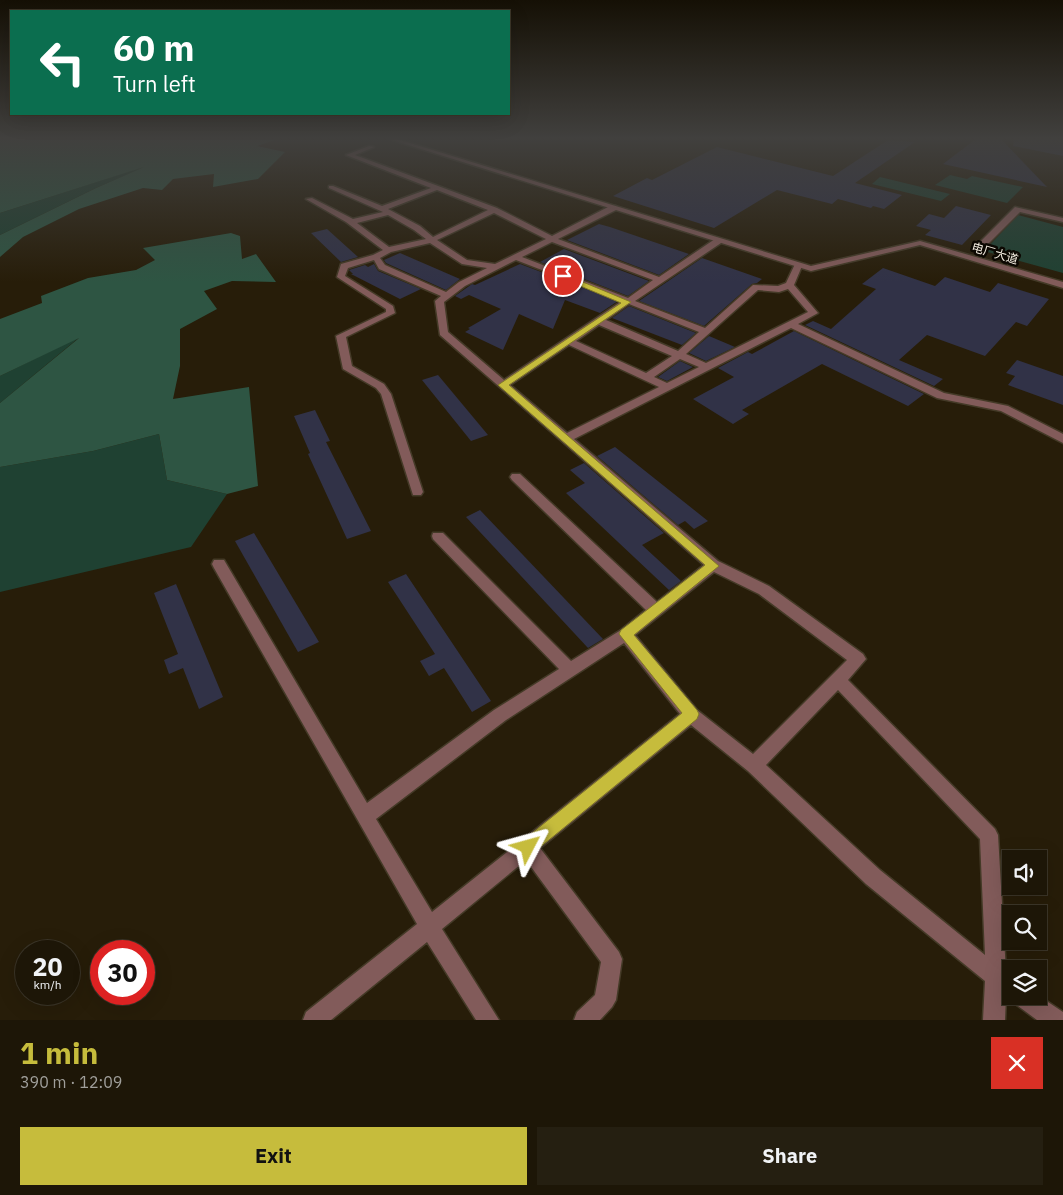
<!DOCTYPE html>
<html lang="en">
<head>
<meta charset="utf-8">
<style>
	body { margin:0; font-family:"IBM Plex Sans","Noto Sans SC",sans-serif; background:#251f11; color:#f1f3f6; height:100vh; display:flex; flex-direction:column; font-size:19px; white-space:nowrap }
	* { box-sizing:border-box; margin:0 }
	p { font-size:16px; color:#a09f9b }
	.icon { flex:none; width:28px; height:28px; fill:none; stroke:currentColor; stroke-width:2; stroke-linecap:round; stroke-linejoin:round }
	.map { position:relative; height:1020px; overflow:hidden }
	.sheet { display:flex; flex-direction:column; background:#1d1607; flex:1 }
	.sheet>* { flex:none }
	.top-card { position:absolute; left:10px; top:10px; width:500px; height:105px; border-radius:0px; box-shadow:0 5px 20px #0002,0 0 0 1px #3b3528; background:#0b6e4f; color:#fff; overflow:hidden }
	.controls { position:absolute; left:1002px; top:850px; display:grid; gap:10px }
	.controls a { display:grid; place-items:center; width:45px; height:45px; border-radius:0px; background:#1d1607; box-shadow:0 5px 20px #0002,0 0 0 1px #3b3528; font-size:25px }
	.speed { position:absolute; left:15px; top:940px; display:flex; gap:10px; font-size:25px; font-weight:700; text-align:center }
	.speed>* { display:grid; place-content:center; width:65px; height:65px; border-radius:50%; background:#1d1607; box-shadow:0 5px 20px #0002,0 0 0 1px #3b3528; line-height:1 }
	.speed small { font-size:12px; font-weight:400 }
	.speed .limit { border:8px solid #d22; background:#fff; color:#111 }
	.pin { position:absolute; display:grid; place-items:center; width:42px; height:42px; color:#fff; margin:-21px; border:2px solid #fff; border-radius:50%; box-shadow:0 1px 5px #0007 }
	.me { position:absolute; width:55px; margin:-28px; rotate:51deg; stroke-linejoin:round; filter:drop-shadow(0 0 4px #0008) }
	.turn { display:flex; align-items:center; gap:18px; height:105px; padding:0 20px; font-size:22px }
	.turn .icon { width:65px; height:65px; stroke-width:2.5 }
	.turn b { display:block; font-size:35px; line-height:42px }
	.round { display:grid; place-items:center; flex:none; width:52px; height:52px; border-radius:0px; background:#251f11 }
	.summary { display:flex; align-items:center; justify-content:space-between; height:85px; padding:0 20px }
	h1 { font-size:30px; font-weight:700; line-height:38px; color:#c6bc3c }
	.cta { display:flex; gap:10px; margin-top:auto; padding:10px 20px }
	.cta a { flex:1; height:58px; border-radius:0px; background:#c6bc3c; color:#111; font-size:20px; font-weight:700; line-height:58px; text-align:center }
	.cta a+a { background:#251f11; color:#f1f3f6 }
	.map>svg:first-child { display:block }
	.green { fill:#1f4132 }
	.forest { fill:#2e5543 }
	.building { fill:#313247 }
	.lines { fill:none; stroke-linecap:round; stroke-linejoin:round }
	.minor-casing { stroke:#443a27; stroke-width:3 }
	.tertiary-casing { stroke:#443a27; stroke-width:3 }
	.minor { fill:#825b5a; fill-rule:evenodd }
	.tertiary { fill:#825b5a; fill-rule:evenodd }
	.route { fill:#c6bc3c; stroke:#817a27 }
	.labels { text-anchor:middle; dominant-baseline:central; stroke-width:5; stroke-linejoin:round; paint-order:stroke }
	.far-street-label { font-size:12px; fill:#f5eee2; stroke:#0c0802 }
</style>
</head>
<body>
<div class="map">
<svg width="1063" height="1020" viewBox="0 0 1063 1020">
	<rect width="100%" height="100%" fill="#271d09"/>
	<g class="green">
		<polygon points="152,164 96,188 0,235 0,213"/>
		<polygon points="950,175 967,179 972,176 1023,187 1007,203 935,185"/>
		<polygon points="880,177 950,194 941,201 872,184"/>
		<polygon points="1018,215 1063,227 1063,273 984,251"/>
		<polygon points="81,336 0,403 0,376"/>
		<polygon points="159,434 167,480 227,494 191,547 0,592 0,467 93,451"/>
	</g>
	<g class="forest">
		<polygon points="0,139 278,139 257,146 285,152 258,179 213,187 214,174 173,179 162,190 143,188 79,209 23,237 0,257 0,235 96,188 144,167 0,213"/>
		<polygon points="231,233 240,236 242,259 256,254 276,282 232,281 204,291 217,309 180,329 180,366 173,399 249,387 258,486 227,494 167,480 159,434 93,451 0,467 0,403 79,338 0,376 0,319 42,303 41,296 88,278 136,270 155,260 143,248"/>
	</g>
	<g class="building">
		<polygon points="976,139 1001,139 1047,187 943,164"/>
		<polygon points="1014,139 1063,139 1063,156 1013,146"/>
		<polygon points="888,140 915,142 855,183 902,195 884,209 873,206 871,208 838,199 832,204 777,190 714,228 613,196 647,178 652,180 717,147 833,176"/>
		<polygon points="956,206 991,215 962,245 925,235 931,230 916,226 929,214 944,218"/>
		<polygon points="599,224 610,227 689,254 659,275 567,240"/>
		<polygon points="327,229 358,257 341,262 311,233"/>
		<polygon points="564,249 649,281 628,296 540,262"/>
		<polygon points="400,253 460,279 446,290 386,263 384,260"/>
		<polygon points="702,258 762,279 757,283 752,284 704,326 639,301"/>
		<polygon points="374,264 378,271 421,289 400,299 351,274 353,274 349,270 365,265 368,267"/>
		<polygon points="520,264 618,301 600,313 565,300 553,329 519,314 503,350 465,332 470,329 468,328 501,309 469,295 461,299 455,296 472,284 475,285"/>
		<polygon points="883,268 935,286 945,277 990,292 998,283 1049,299 1027,326 1016,322 985,356 927,335 899,360 943,379 934,386 805,325 813,321 831,329 876,289 862,284"/>
		<polygon points="629,306 696,333 682,345 612,318"/>
		<polygon points="794,331 924,394 908,406 822,364 742,410 749,414 733,424 693,399 734,377 718,368 748,352 752,354"/>
		<polygon points="709,336 735,347 706,361 689,353"/>
		<polygon points="1017,360 1063,376 1063,405 1008,385 1015,376 1006,373"/>
		<polygon points="680,361 693,367 667,381 658,377"/>
		<polygon points="438,375 488,435 471,441 422,380"/>
		<polygon points="315,410 330,441 326,442 371,531 347,539 308,454 310,453 294,416"/>
		<polygon points="615,447 708,521 694,529 685,521 678,525 597,456"/>
		<polygon points="584,463 664,533 642,545 681,581 669,590 566,493 585,483 570,470"/>
		<polygon points="480,510 603,639 588,648 466,517"/>
		<polygon points="254,533 319,642 298,652 235,541"/>
		<polygon points="406,574 491,701 472,712 444,668 429,676 420,661 435,654 388,582"/>
		<polygon points="176,584 223,697 199,709 183,668 169,674 164,660 178,654 154,593"/>
	</g>
	<g class="lines">
		<g class="minor-casing">
			<g id="minor">
				<path d="M 369,146 L 374,147 L 355,155 L 497,208 L 552,236 L 610,206 L 616,206 L 616,210 L 558,239 L 659,277 L 715,239 L 721,239 L 721,243 L 635,301 L 705,328 L 753,285 L 778,286 L 786,283 L 795,264 L 801,264 L 802,266 L 794,285 L 818,313 L 798,324 L 944,393 L 1008,406 L 1063,434 L 1063,443 L 1001,411 L 937,398 L 791,328 L 574,439 L 718,561 L 769,586 L 863,654 L 866,659 L 848,680 L 995,829 L 998,835 L 1006,972 L 1011,976 L 1011,996 L 1039,996 L 1063,1012 L 1063,1020 L 1037,1020 L 1014,1003 L 1012,999 L 1006,997 L 1005,1020 L 983,1020 L 985,981 L 866,884 L 748,771 L 691,725 L 540,848 L 619,952 L 622,959 L 616,1000 L 612,1007 L 600,1020 L 574,1020 L 577,1012 L 595,995 L 601,962 L 526,860 L 442,929 L 499,1020 L 476,1020 L 427,942 L 331,1020 L 303,1020 L 306,1012 L 417,924 L 214,568 L 212,564 L 214,560 L 224,560 L 367,803 L 494,710 L 559,669 L 433,539 L 432,536 L 433,533 L 443,533 L 571,661 L 621,630 L 646,610 L 512,480 L 510,477 L 512,474 L 520,474 L 657,602 L 704,565 L 440,335 L 435,301 L 441,296 L 379,269 L 374,260 L 348,268 L 345,276 L 393,306 L 395,313 L 346,337 L 352,366 L 384,384 L 391,394 L 423,492 L 421,495 L 413,495 L 381,394 L 376,388 L 343,369 L 336,336 L 386,312 L 386,309 L 337,277 L 341,264 L 373,255 L 383,250 L 346,222 L 306,199 L 312,198 L 353,219 L 383,212 L 329,188 L 329,186 L 333,186 L 382,206 L 431,188 L 346,155 ZM 437,190 L 488,210 L 433,237 L 420,226 L 388,209 ZM 494,213 L 546,239 L 495,264 L 467,260 L 437,240 ZM 388,215 L 414,230 L 426,239 L 389,247 L 357,223 ZM 552,242 L 653,280 L 628,298 L 522,257 ZM 430,243 L 462,264 L 487,268 L 459,282 L 446,292 L 385,265 L 380,258 L 391,252 ZM 516,260 L 622,301 L 504,380 L 448,332 L 444,302 L 465,286 ZM 788,289 L 808,312 L 706,363 L 686,354 L 758,290 L 779,292 ZM 629,304 L 699,332 L 678,351 L 606,320 ZM 599,325 L 672,356 L 646,373 L 576,341 ZM 569,345 L 659,387 L 567,433 L 510,385 ZM 680,359 L 699,367 L 667,383 L 654,377 ZM 714,572 L 759,594 L 847,660 L 753,754 L 697,710 L 635,635 ZM 624,643 L 680,714 L 432,912 L 376,819 L 506,720 ZM 838,690 L 980,839 L 985,955 L 880,870 L 766,765 Z"/>
				<polygon points="1015,207 1063,218 1063,222 1020,212 985,247 979,247 979,243"/>
			</g>
		</g>
		<g class="tertiary-casing">
			<polygon id="tertiary" points="389,139 397,139 811,266 920,241 1063,282 1063,288 920,245 811,271"/>
		</g>
		<use href="#minor" class="minor"/>
		<use href="#tertiary" class="tertiary"/>
	</g>
	<linearGradient id="sky" x2="0" y2="1"><stop stop-color="#151005"/><stop offset="0.49" stop-color="#41403e"/><stop offset="1" stop-color="#41403e" stop-opacity="0"/></linearGradient>
	<rect width="1063" height="282" fill="url(#sky)"/>
	<polygon class="route" points="561,275 566,275 631,302 509,385 719,566 634,635 697,710 699,714 697,719 533,853 528,856 522,853 519,847 522,841 682,713 619,634 621,630 705,565 498,385 621,303 561,278"/>
	<g class="labels">
		<g class="far-street-label">
			<text transform="translate(995 253) rotate(16)">电厂大道</text>
		</g>
	</g>
</svg>
<div class="controls">
<a><svg class="icon" aria-label="sound" viewBox="0 0 24 24"><path d="M4 9h4l5-4v14l-5-4H4zM17 9q2 3 0 6"/></svg></a>
<a><svg class="icon" aria-label="search" viewBox="0 0 24 24"><circle cx="10" cy="10" r="6"/><path d="M15 15l6 6"/></svg></a>
<a><svg class="icon" aria-label="layers" viewBox="0 0 24 24"><path d="M12 4l9 5-9 5-9-5zM3 14l9 5 9-5"/></svg></a>
</div>
<div class="speed"><div>20<small>km/h</small></div><div class="limit">30</div></div>
<div class="pin" style="left:563px;top:276px;background:#d93025"><svg class="icon" aria-label="arrive" viewBox="0 0 24 24"><path d="M6 21V4h12l-3 4 3 4H6"/></svg></div>
<svg class="me" style="left:528px;top:847px" viewBox="-20 -20 40 40"><path d="M0-17L14 15 0 8-14 15z" fill="#c6bc3c" stroke="#fff" stroke-width="4"/></svg>
<div class="top-card">
<div class="turn"><svg class="icon" aria-label="left" viewBox="0 0 24 24"><path d="M17 20v-9H6M10 6l-5 5 5 5"/></svg><div><b>60 m</b>Turn left</div></div>
</div>
</div>
<section class="sheet">
<div class="summary"><div><h1>1 min</h1><p>390 m · 12:09</p></div><a class="round" style="background:#d93025;color:#fff"><svg class="icon" aria-label="close" viewBox="0 0 24 24"><path d="M6 6l12 12M18 6L6 18"/></svg></a></div>
<div class="cta"><a>Exit</a><a>Share</a></div>
</section>
</body>
</html>
